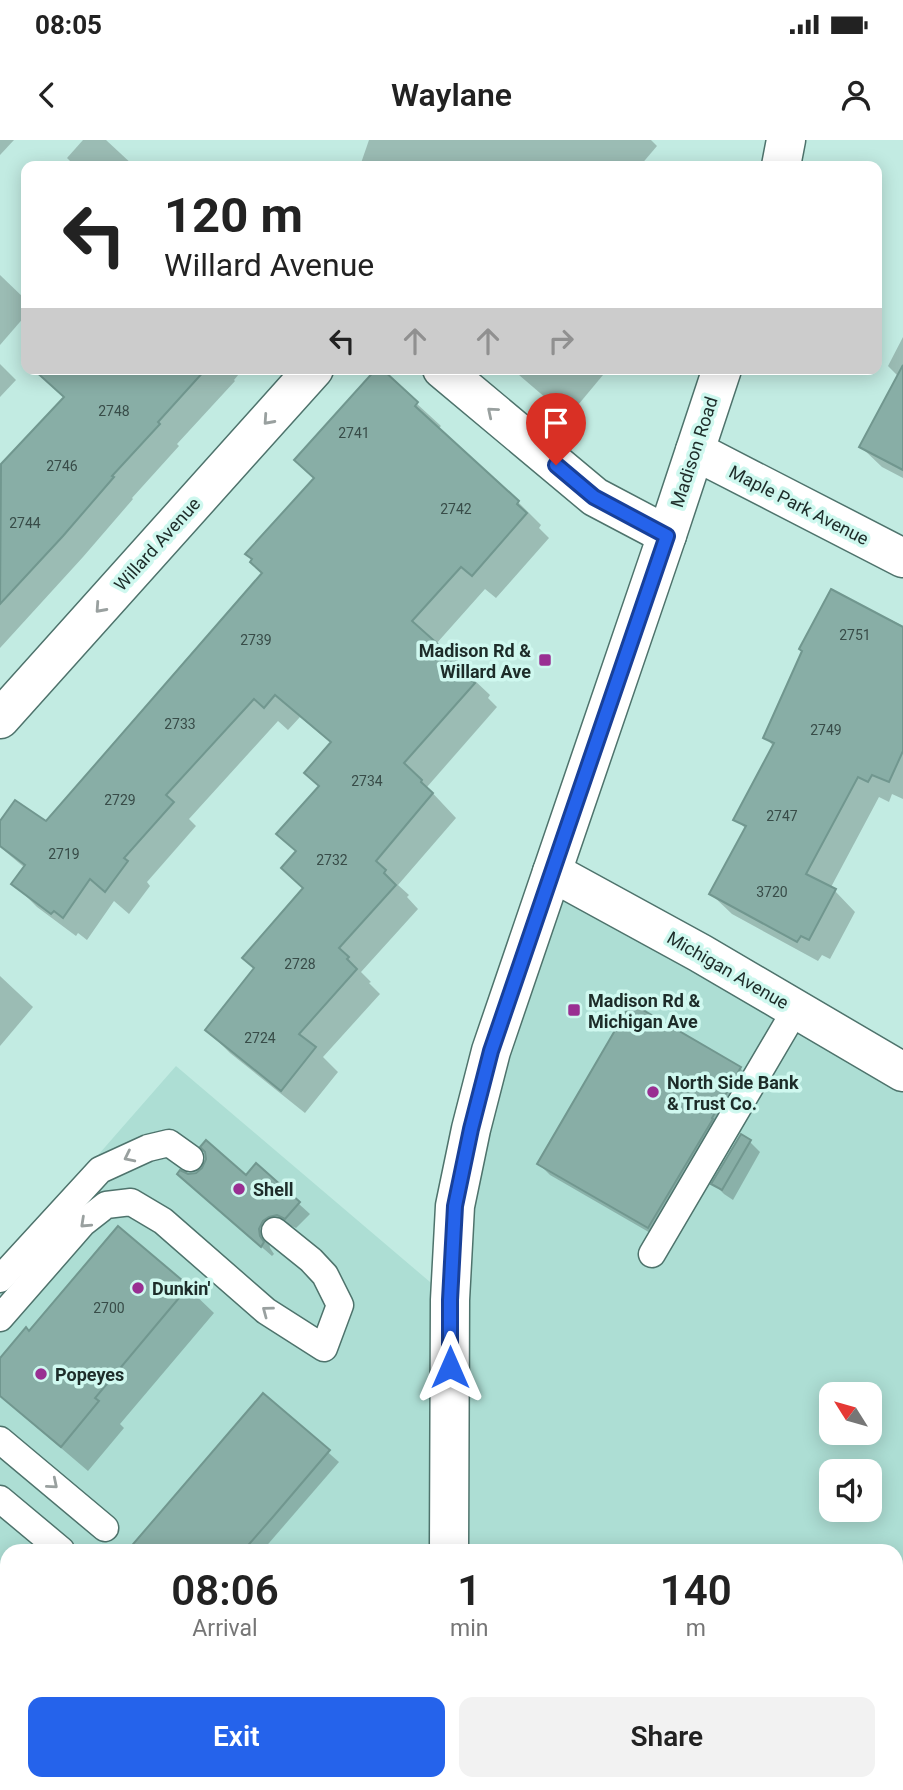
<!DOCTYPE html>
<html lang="en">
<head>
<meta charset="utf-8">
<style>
	body { margin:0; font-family:Roboto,sans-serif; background:#f2f2f2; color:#222; height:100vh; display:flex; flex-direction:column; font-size:26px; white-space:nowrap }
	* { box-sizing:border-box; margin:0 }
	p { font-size:23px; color:#767676 }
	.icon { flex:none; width:38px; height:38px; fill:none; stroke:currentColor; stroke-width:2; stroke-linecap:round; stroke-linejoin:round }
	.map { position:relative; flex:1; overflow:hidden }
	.details { position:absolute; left:0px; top:1404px; width:903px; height:247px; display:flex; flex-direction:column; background:#fff; border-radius:21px 21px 0 0; box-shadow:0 4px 18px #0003 }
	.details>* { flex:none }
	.guide { position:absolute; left:21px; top:21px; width:861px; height:214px; border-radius:14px; box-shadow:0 4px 18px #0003; background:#fff; color:#222; overflow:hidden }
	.needle { width:46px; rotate:307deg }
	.controls { position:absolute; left:819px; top:1242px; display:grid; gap:14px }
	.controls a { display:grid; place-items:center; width:63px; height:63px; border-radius:14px; background:#fff; box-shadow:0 4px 18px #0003; font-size:35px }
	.pin { position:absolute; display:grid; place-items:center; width:60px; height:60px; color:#fff; margin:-72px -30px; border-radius:50% 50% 50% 0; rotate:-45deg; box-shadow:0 0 7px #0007 }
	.pin .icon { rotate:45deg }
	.me { position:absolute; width:77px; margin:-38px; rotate:0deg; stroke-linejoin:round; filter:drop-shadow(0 0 5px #0008) }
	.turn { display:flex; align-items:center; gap:24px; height:147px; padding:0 28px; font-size:32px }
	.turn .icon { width:91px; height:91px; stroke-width:2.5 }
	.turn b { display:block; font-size:49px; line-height:60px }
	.lanes { display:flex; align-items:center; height:66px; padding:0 28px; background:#0003; justify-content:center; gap:35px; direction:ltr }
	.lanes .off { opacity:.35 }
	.eta { display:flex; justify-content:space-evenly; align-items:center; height:119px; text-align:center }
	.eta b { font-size:42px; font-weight:600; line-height:49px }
	.action { display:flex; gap:14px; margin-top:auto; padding:14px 28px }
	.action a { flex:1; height:80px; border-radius:14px; background:#2563eb; color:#fff; font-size:28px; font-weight:600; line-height:80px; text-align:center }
	.action a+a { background:#f2f2f2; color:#222 }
	.status { display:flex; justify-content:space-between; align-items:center; height:49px; padding:0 35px; background:#fff; direction:ltr }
	.status svg { height:19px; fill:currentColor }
	header { display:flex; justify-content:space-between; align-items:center; height:91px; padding:0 28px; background:#fff; font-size:32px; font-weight:600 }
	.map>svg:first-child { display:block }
	.built { fill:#added4; fill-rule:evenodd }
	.shadow { fill:#0003 }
	.building { fill:#88aea6; stroke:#71978f; stroke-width:2 }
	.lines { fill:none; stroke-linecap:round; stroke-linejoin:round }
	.lane-casing { stroke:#4e736c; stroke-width:29 }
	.street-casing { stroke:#4e736c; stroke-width:41 }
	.secondary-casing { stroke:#4e736c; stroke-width:41 }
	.lane { stroke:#fff; stroke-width:26 }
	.street { stroke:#fff; stroke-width:38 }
	.secondary { stroke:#fff; stroke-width:38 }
	.oneway { stroke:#99a09f }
	.route-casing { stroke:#184099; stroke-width:18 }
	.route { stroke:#2563eb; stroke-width:12 }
	.poi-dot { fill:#992f92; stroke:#cff8ef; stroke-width:2.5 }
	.labels { text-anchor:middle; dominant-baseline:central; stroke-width:7; stroke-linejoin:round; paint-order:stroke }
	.number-label { font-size:14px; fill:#384c48 }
	.street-label { font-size:18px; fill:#1d2c29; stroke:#cff8ef }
	.poi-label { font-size:18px; font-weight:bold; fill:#1d2c29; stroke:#cff8ef; text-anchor:start }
</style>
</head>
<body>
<div class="status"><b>08:05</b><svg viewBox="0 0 49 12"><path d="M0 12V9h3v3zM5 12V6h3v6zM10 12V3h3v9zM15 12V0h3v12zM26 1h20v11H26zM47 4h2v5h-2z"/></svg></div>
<header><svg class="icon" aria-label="back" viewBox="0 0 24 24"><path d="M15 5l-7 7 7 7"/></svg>Waylane<svg class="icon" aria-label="person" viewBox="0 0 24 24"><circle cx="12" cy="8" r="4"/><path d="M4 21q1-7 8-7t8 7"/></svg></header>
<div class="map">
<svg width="903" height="1650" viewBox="0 0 903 1650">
	<rect width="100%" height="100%" fill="#c2ebe2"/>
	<path class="built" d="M 552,732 L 903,932 L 903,1650 L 0,1650 L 0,1127 L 176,926 L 450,1159 L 455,1066 ZM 831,1255 L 870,1255 L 870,1293 L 831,1293 ZM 831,1332 L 870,1332 L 870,1370 L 831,1370 ZM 7,1410 L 896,1410 L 896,1643 L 7,1643 Z"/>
	<g class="shadow">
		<polygon points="0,0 14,0 0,15"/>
		<polygon points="83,0 106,0 134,26 75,26 67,18"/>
		<polygon points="369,0 651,0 657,6 640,26 360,26"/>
		<polygon points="0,135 26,160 26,175 0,205"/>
		<polygon points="903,197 903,338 882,327 861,307 899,237 888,226"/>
		<polygon points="0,224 16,240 0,257"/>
		<polygon points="48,229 243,229 234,240 235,241 177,304 179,306 132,358 133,359 83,417 0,508 0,328 65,259 42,236"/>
		<polygon points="379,229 441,286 438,289 518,362 541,385 539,388 549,398 496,458 485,449 436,504 490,555 488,558 497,567 427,647 456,678 398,745 409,755 407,757 418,769 361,832 371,842 369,843 380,854 323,917 338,932 305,973 230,913 207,890 255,829 304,749 298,713 279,694 321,647 332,604 300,577 288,590 278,581 189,679 196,686 147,742 150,746 129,774 114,761 87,800 78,793 76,796 37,767 14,744 25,728 0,707 0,684 46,684 263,434 315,339"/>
		<polygon points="512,229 608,229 568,277"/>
		<polygon points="887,478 903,486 903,659 892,654 889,662 879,657 830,749 835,751 855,772 830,819 822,815 818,821 732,774 711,754 746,689 736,679 774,607 765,597 886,480"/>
		<polygon points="0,836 33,867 0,906"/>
		<polygon points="631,865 740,928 751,939 659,1098 550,1035 539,1024"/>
		<polygon points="750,1002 760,1012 733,1060 724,1054 714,1044"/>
		<polygon points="256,1025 310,1074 296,1088 289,1085 269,1101 270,1108 274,1114 272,1116 190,1044 188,1035 246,1038"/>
		<polygon points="118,1089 188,1148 214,1173 120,1284 124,1288 88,1331 0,1256 0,1221 30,1193"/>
		<polygon points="264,1256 339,1322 263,1410 143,1410 136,1404"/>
	</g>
	<g class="building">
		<polygon points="903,225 903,330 859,307"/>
		<polygon points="33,229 206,229 158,282 160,284 112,336 114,337 63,396 0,464 1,324 64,257"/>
		<polygon points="376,229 382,229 418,262 415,266 519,361 517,364 527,373 472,436 461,427 412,481 468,531 465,534 475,543 404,623 422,640 421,642 433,653 376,721 386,730 384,733 396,745 339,808 349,817 347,819 357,829 299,894 316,907 281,951 205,890 254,828 242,818 303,748 281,728 296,711 276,694 319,646 304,633 331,602 275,555 264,568 254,559 166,655 174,662 124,718 128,721 105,752 90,739 63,778 54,771 51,774 11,744 25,725 0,706 0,681 15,660 46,681 262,433 250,422 252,419 245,414 314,338 294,320"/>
		<polygon points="831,449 903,487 903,611 889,642 872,635 868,642 858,637 806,734 836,749 809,800 801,796 797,802 709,754 746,686 733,680 774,603 763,598 802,511 799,509"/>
		<polygon points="631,863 741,927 712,978 713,979 648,1088 537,1024"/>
		<polygon points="741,994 751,1000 722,1050 711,1044"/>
		<polygon points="206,1000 246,1035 256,1023 300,1062 285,1079 277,1075 269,1077 263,1081 259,1089 260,1096 264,1102 261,1107 177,1034 180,1030 188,1034 196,1033 202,1028 206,1019 205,1012 200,1007"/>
		<polygon points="118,1086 189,1146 95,1258 99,1261 61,1307 0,1256 0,1218 26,1187 29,1191"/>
		<polygon points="263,1253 330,1310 272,1378 244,1410 128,1410"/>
	</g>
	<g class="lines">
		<g class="lane-casing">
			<g id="lane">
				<polyline points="652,1114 796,869"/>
				<polyline points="0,1139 100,1030 148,1008 169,1003 190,1018"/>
				<polyline points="0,1178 83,1083 106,1065 131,1062 163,1081 266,1171 324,1208 340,1165 325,1135 311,1120 275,1091"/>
				<polyline points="0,1300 105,1388"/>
				<polyline points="0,1359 61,1410"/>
			</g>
		</g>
		<g class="street-casing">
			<g id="street">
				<polyline points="442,229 595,357 667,395"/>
				<polyline points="695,311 903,418"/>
				<polyline points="0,579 314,229"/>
				<polyline points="552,732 700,813 903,932"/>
			</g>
		</g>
		<g class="secondary-casing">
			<g id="secondary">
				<polyline points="781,26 786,0"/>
				<polyline points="449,1410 450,1160 455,1066 471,989 491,911 667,395 722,229"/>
				<polyline points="0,1464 7,1470"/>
				<polyline points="213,1643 221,1650"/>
				<polyline points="450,1643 450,1650"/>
				<polyline points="371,1650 380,1643"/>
			</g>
		</g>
		<use href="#lane" class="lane"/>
		<use href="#street" class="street"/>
		<use href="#secondary" class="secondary"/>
	</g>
	<defs><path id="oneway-chevron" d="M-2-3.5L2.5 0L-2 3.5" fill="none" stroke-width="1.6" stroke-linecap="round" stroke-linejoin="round" transform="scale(1.75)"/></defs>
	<g class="oneway">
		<use href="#oneway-chevron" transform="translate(492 272) rotate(-140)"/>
		<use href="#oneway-chevron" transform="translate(268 280) rotate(132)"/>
		<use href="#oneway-chevron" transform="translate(100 468) rotate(132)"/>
		<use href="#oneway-chevron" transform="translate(129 1017) rotate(154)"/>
		<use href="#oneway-chevron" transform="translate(85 1083) rotate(137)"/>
		<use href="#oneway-chevron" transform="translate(267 1171) rotate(-143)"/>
		<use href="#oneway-chevron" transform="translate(53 1344) rotate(40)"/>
	</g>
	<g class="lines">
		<g class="route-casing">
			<polyline id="route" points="450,1227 450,1160 455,1066 471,989 491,911 667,396 594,357 556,325"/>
		</g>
		<use href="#route" class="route"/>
	</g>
	<g class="poi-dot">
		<rect x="538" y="513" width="14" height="14" rx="3.5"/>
		<rect x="567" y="863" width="14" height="14" rx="3.5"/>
		<circle cx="653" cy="952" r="7"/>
		<circle cx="239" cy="1049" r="7"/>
		<circle cx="138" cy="1148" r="7"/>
		<circle cx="41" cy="1234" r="7"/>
	</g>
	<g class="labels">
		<g class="number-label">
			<text x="114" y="271">2748</text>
			<text x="354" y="293">2741</text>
			<text x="62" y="326">2746</text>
			<text x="456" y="369">2742</text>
			<text x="25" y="383">2744</text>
			<text x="855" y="495">2751</text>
			<text x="256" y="500">2739</text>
			<text x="180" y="584">2733</text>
			<text x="826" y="590">2749</text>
			<text x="367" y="641">2734</text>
			<text x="120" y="660">2729</text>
			<text x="782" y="676">2747</text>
			<text x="64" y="714">2719</text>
			<text x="332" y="720">2732</text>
			<text x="772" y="752">3720</text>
			<text x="300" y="824">2728</text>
			<text x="260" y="898">2724</text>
			<text x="109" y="1168">2700</text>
		</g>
		<g class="street-label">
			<text transform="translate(694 312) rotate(-72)">Madison Road</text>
			<text transform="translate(799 365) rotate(27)">Maple Park Avenue</text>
			<text transform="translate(157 404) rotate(-48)">Willard Avenue</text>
			<text transform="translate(728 830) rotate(30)">Michigan Avenue</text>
		</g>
		<g class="poi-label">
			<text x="531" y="510" text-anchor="end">Madison Rd &amp;<tspan x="531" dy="21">Willard Ave</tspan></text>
			<text x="588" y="860">Madison Rd &amp;<tspan x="588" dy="21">Michigan Ave</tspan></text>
			<text x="667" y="942">North Side Bank<tspan x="667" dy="21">&amp; Trust Co.</tspan></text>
			<text x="253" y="1049">Shell</text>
			<text x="152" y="1148">Dunkin'</text>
			<text x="55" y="1234">Popeyes</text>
		</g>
	</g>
</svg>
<div class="controls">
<a><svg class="needle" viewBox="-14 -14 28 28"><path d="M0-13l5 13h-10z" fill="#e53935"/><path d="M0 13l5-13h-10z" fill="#767676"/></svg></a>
<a><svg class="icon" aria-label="sound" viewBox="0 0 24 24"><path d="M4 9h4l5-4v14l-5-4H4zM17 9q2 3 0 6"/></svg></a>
</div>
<div class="pin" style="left:556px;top:325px;background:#d93025"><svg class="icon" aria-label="arrive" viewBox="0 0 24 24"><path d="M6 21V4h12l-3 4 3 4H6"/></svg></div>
<svg class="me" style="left:450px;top:1227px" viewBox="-20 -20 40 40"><path d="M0-17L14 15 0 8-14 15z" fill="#2563eb" stroke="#fff" stroke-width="4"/></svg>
<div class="guide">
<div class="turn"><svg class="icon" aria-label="left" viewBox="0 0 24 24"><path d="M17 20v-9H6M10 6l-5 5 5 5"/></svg><div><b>120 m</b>Willard Avenue</div></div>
<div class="lanes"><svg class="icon" aria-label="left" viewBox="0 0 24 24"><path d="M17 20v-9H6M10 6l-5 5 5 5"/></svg><svg class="icon off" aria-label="ahead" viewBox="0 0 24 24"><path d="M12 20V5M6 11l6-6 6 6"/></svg><svg class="icon off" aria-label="ahead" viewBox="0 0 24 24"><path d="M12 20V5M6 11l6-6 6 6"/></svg><svg class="icon off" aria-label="right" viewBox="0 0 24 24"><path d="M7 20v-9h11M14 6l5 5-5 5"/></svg></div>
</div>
<section class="details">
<div class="eta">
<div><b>08:06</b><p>Arrival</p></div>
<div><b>1</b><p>min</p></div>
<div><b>140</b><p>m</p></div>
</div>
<div class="action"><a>Exit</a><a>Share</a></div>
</section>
</div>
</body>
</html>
